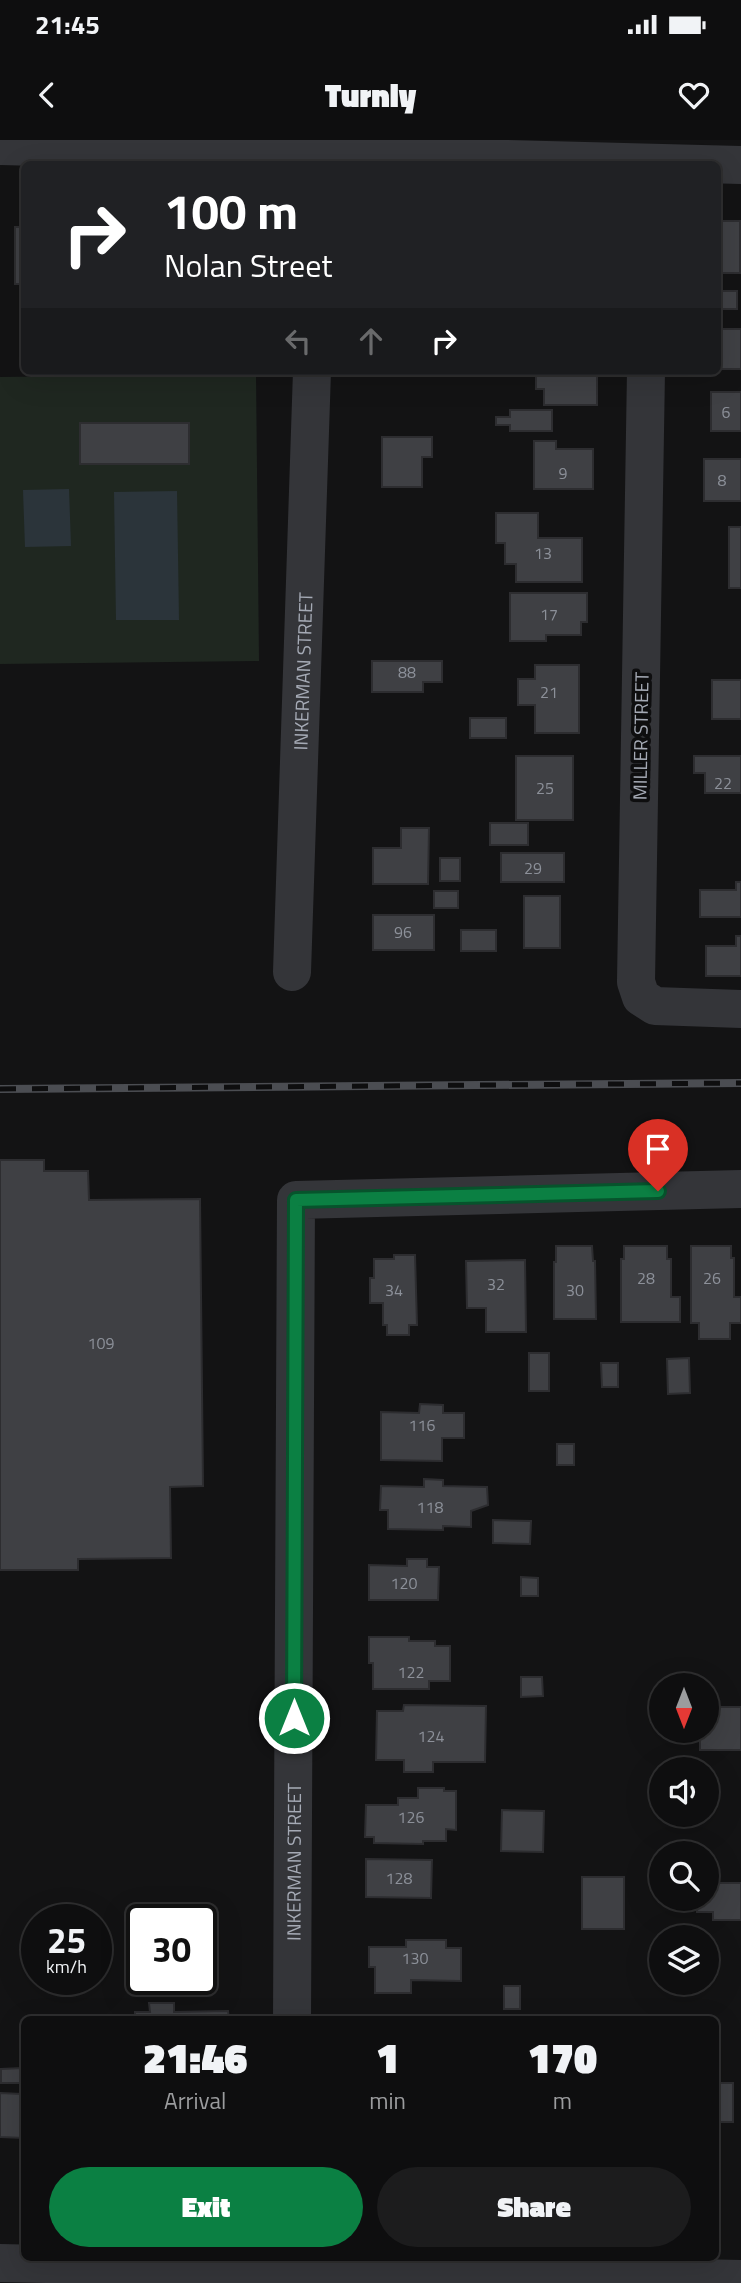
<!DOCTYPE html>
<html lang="en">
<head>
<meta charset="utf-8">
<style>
	body { margin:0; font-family:"Titillium Web",sans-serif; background:#1c1c1d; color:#f1f3f6; height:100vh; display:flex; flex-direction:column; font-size:26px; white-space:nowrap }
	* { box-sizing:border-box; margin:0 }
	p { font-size:23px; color:#9b9c9e }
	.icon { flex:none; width:38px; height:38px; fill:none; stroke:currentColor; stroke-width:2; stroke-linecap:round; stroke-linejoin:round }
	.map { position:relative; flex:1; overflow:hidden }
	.sheet { position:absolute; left:21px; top:1876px; width:698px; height:245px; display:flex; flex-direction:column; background:#0e0e0f; border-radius:10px; box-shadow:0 7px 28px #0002,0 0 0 2px #2e2e2f }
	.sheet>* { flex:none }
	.guide { position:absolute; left:21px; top:21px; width:700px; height:214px; border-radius:10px; box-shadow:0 7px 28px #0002,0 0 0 2px #2e2e2f; background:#202124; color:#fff; overflow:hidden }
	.needle { width:46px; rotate:180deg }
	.fabs { position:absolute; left:649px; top:1533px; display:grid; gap:14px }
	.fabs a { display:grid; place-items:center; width:70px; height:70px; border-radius:50%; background:#0e0e0f; box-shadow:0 7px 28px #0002,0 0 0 2px #2e2e2f; font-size:35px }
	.speed { position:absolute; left:21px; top:1764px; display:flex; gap:14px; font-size:35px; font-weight:700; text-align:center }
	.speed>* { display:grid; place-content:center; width:91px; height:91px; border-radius:50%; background:#0e0e0f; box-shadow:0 7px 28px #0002,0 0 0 2px #2e2e2f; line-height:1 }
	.speed small { font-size:18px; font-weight:400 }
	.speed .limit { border:4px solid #111; border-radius:10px; background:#fff; color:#111 }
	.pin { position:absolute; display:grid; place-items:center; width:60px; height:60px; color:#fff; margin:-72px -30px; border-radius:50% 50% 50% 0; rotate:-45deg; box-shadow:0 0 7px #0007 }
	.pin .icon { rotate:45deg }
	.me { position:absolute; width:77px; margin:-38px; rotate:0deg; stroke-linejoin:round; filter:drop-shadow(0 0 5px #0008) }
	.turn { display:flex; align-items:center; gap:24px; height:147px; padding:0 28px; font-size:32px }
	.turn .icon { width:91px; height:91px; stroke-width:2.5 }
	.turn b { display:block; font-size:49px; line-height:60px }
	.lanes { display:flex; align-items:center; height:66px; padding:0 28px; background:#0003; justify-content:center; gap:35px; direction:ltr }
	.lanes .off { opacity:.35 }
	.eta { display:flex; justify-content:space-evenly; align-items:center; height:119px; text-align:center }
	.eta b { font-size:42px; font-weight:800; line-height:49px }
	.button { display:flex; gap:14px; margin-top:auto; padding:14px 28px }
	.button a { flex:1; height:80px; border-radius:42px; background:#0b8043; color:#fff; font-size:28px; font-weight:800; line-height:80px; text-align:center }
	.button a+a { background:#1c1c1d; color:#f1f3f6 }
	.status { display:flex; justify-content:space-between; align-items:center; height:49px; padding:0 35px; background:#0e0e0f; direction:ltr }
	.status svg { height:19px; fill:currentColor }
	header { display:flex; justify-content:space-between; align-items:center; height:91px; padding:0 28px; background:#0e0e0f; font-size:32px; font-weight:800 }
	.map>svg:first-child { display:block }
	.green { fill:#1f2720 }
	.water { fill:#2b343a }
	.building { fill:#3f4044; stroke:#2d2d30; stroke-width:2 }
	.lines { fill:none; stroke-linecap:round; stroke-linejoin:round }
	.minor { stroke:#343539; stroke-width:38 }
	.rail-casing { stroke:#4b4d52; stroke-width:8 }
	.rail { stroke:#0e0e0f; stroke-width:5; stroke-dasharray:16; stroke-linecap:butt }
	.route-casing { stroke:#07532c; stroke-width:18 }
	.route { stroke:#0b8043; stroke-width:12 }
	.labels { text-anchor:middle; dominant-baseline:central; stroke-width:7; stroke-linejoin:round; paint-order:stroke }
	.number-label { font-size:16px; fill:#8c9099 }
	.street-label { font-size:19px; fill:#a5aab5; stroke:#0e0e0f }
</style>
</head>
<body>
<div class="status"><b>21:45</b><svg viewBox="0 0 49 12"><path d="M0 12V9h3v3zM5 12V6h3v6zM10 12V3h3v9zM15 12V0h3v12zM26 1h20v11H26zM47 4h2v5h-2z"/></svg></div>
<header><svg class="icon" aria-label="back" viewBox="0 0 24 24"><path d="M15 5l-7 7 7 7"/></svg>Turnly<svg class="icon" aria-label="heart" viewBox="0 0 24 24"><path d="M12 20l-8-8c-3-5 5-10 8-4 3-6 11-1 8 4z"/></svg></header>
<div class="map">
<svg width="741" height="2143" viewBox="0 0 741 2143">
	<rect width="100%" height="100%" fill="#131314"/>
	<polygon class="green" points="256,234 259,521 0,524 0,237"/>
	<g class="water">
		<polygon points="69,349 71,406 25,407 23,350"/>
		<polygon points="177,351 179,480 116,480 114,352"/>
	</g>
	<g class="building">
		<rect x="718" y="81" width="22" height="52"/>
		<rect x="15" y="87" width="9" height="57"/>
		<rect x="718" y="151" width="19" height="18"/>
		<rect x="718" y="189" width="23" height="40"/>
		<polygon points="536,231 597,231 597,265 544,265 544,249 536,249"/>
		<rect x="711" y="252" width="30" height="39"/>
		<polygon points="510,270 552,270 552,291 510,291 510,285 496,285 496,277 510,277"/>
		<rect x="80" y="283" width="109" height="41"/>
		<polygon points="382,297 432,297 432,317 422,317 422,347 382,347"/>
		<polygon points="534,301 556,301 556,309 593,309 593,349 534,349"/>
		<rect x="704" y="319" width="37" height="42"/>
		<polygon points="496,373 538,373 538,398 582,398 582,442 516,442 516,424 505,424 505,403 496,403"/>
		<rect x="729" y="387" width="12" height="61"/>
		<polygon points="510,453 587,453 587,482 581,482 581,495 546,495 546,501 510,501"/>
		<polygon points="372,521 442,521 442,542 423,542 423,552 372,552"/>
		<polygon points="535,525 579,525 579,593 535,593 535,565 518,565 518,539 535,539"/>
		<rect x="712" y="540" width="29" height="39"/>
		<rect x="470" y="578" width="36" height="20"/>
		<rect x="516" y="616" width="57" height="64"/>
		<polygon points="694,616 741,616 741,653 705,653 705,633 694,633"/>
		<rect x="490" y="683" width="38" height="22"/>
		<polygon points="401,688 429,688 428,744 373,744 373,708 401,708"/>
		<rect x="501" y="713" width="63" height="29"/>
		<rect x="440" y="718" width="20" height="23"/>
		<polygon points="736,742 741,742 741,777 700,777 700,750 736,750"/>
		<rect x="434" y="751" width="24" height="17"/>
		<rect x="524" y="756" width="36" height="52"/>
		<rect x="373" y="775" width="61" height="35"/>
		<rect x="461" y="790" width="35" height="21"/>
		<polygon points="736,796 741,796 741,836 706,836 706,806 736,806"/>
		<polygon points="0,1020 44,1020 44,1031 88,1031 89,1060 200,1059 203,1346 170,1347 171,1418 78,1419 78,1430 0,1430"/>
		<polygon points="556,1106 592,1106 593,1121 595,1121 596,1179 554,1179 554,1122 556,1122"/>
		<polygon points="624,1106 667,1106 667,1119 671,1119 671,1157 680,1157 680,1182 621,1182 621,1119 624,1119"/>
		<polygon points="691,1106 731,1106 731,1118 734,1118 734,1157 741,1157 741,1183 730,1183 730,1199 699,1199 699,1183 691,1183"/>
		<polygon points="394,1115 415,1115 417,1185 409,1185 409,1195 387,1195 387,1185 383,1185 383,1163 370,1163 370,1138 374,1138 374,1119 394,1119"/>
		<polygon points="525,1120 526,1192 486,1192 486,1168 467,1168 466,1121"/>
		<rect x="529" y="1213" width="20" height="38"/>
		<polygon points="689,1218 690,1253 668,1254 667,1219"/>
		<polygon points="601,1223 618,1223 618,1247 602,1247"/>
		<polygon points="420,1264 443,1265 443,1273 464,1273 464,1298 442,1298 442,1321 381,1320 381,1272 419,1273"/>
		<rect x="557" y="1304" width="17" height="21"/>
		<polygon points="424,1339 443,1340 443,1346 487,1347 488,1365 471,1371 471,1387 443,1386 443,1390 388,1389 388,1370 380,1370 381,1346 424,1347"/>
		<polygon points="493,1380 531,1381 530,1404 493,1403"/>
		<polygon points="407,1419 427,1419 427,1427 439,1427 438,1460 369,1460 369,1425 407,1426"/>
		<polygon points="521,1437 538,1438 538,1456 521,1456"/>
		<polygon points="369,1497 409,1497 409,1501 435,1501 435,1506 450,1506 450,1541 429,1541 429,1549 373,1549 373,1523 369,1523"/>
		<polygon points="521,1537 542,1537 543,1556 521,1557"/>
		<polygon points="404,1565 486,1566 485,1622 433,1622 433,1632 404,1632 404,1620 376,1620 377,1571 403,1571"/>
		<polygon points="707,1567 741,1567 741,1610 700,1610 700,1591 707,1591"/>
		<polygon points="418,1648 444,1648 444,1651 456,1651 456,1690 446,1689 446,1701 423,1701 423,1704 374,1703 374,1697 365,1697 366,1665 398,1665 398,1658 418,1658"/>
		<polygon points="502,1670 544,1671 543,1712 501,1711"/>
		<polygon points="366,1719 432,1720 431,1758 366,1757"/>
		<rect x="582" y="1737" width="42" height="52"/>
		<polygon points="714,1743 741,1743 741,1780 713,1780 713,1772 697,1772 697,1759 707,1759 707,1749 714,1749"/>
		<polygon points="406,1800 446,1800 446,1808 461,1808 461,1841 411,1840 411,1853 375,1853 375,1827 369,1827 369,1807 406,1807"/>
		<rect x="504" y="1846" width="16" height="23"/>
		<polygon points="149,1863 174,1863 174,1872 228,1871 229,1880 135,1880 135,1872 150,1872"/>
		<polygon points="22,1928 22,1943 1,1943 1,1929"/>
		<rect x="716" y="1943" width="17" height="39"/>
		<polygon points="0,1953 22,1954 24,1998 0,1997"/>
	</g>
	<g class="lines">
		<g class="minor">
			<polyline points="0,6 741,25"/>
			<polyline points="646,231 636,842 641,857 655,866 741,869"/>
			<path id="s1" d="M 292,832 L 312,231"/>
			<path id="s2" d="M 292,1880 L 296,1060 L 741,1049"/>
			<polyline points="0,2123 741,2139"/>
		</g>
		<g class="rail-casing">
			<polyline id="rail" points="0,949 741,943"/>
		</g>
		<use href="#rail" class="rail"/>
	</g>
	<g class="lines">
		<g class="route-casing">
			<polyline id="route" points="294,1578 296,1060 658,1051"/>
		</g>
		<use href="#route" class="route"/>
	</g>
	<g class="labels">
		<g class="number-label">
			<text x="726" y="272">6</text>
			<text x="563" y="333">9</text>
			<text x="722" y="340">8</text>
			<text x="543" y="413">13</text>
			<text x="549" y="474">17</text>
			<text x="407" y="532">88</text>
			<text x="549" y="552">21</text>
			<text x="723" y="643">22</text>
			<text x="545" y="648">25</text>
			<text x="533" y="728">29</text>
			<text x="403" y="792">96</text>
			<text x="646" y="1138">28</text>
			<text x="712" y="1138">26</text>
			<text x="496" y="1144">32</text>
			<text x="394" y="1150">34</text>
			<text x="575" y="1150">30</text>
			<text x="101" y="1203">109</text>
			<text x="422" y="1285">116</text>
			<text x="430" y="1367">118</text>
			<text x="404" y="1443">120</text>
			<text x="411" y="1532">122</text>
			<text x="431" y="1596">124</text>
			<text x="411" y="1677">126</text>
			<text x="399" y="1738">128</text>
			<text x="415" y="1818">130</text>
		</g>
		<g class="street-label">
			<text stroke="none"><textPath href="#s1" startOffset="301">INKERMAN STREET</textPath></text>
			<text transform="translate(640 596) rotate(-89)">MILLER STREET</text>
			<text stroke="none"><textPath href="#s2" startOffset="158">INKERMAN STREET</textPath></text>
		</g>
	</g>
</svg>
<div class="fabs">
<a><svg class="needle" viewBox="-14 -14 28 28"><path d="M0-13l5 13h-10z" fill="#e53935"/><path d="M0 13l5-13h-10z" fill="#9b9c9e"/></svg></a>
<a><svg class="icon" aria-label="sound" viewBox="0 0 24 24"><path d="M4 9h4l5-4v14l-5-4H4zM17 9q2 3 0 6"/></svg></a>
<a><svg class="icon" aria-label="search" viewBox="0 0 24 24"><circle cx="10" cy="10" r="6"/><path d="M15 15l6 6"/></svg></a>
<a><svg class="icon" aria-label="layers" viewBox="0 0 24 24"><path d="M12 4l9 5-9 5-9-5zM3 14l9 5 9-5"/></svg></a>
</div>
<div class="speed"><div>25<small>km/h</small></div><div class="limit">30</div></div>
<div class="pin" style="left:658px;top:1051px;background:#d93025"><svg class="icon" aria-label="arrive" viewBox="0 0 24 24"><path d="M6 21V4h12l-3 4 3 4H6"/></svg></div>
<svg class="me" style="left:294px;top:1578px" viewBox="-20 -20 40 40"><circle r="17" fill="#0b8043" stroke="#fff" stroke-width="3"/><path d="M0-11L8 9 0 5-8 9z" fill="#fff"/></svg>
<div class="guide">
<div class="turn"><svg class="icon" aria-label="right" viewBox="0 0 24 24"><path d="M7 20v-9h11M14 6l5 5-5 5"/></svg><div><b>100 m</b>Nolan Street</div></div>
<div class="lanes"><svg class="icon off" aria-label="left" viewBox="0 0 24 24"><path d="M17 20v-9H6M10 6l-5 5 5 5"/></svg><svg class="icon off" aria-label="ahead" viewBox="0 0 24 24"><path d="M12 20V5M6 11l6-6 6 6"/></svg><svg class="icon" aria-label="right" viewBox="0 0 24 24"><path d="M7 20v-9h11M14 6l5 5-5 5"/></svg></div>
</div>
<section class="sheet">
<div class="eta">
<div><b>21:46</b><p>Arrival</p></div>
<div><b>1</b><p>min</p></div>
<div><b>170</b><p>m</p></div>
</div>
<div class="button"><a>Exit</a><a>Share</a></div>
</section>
</div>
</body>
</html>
